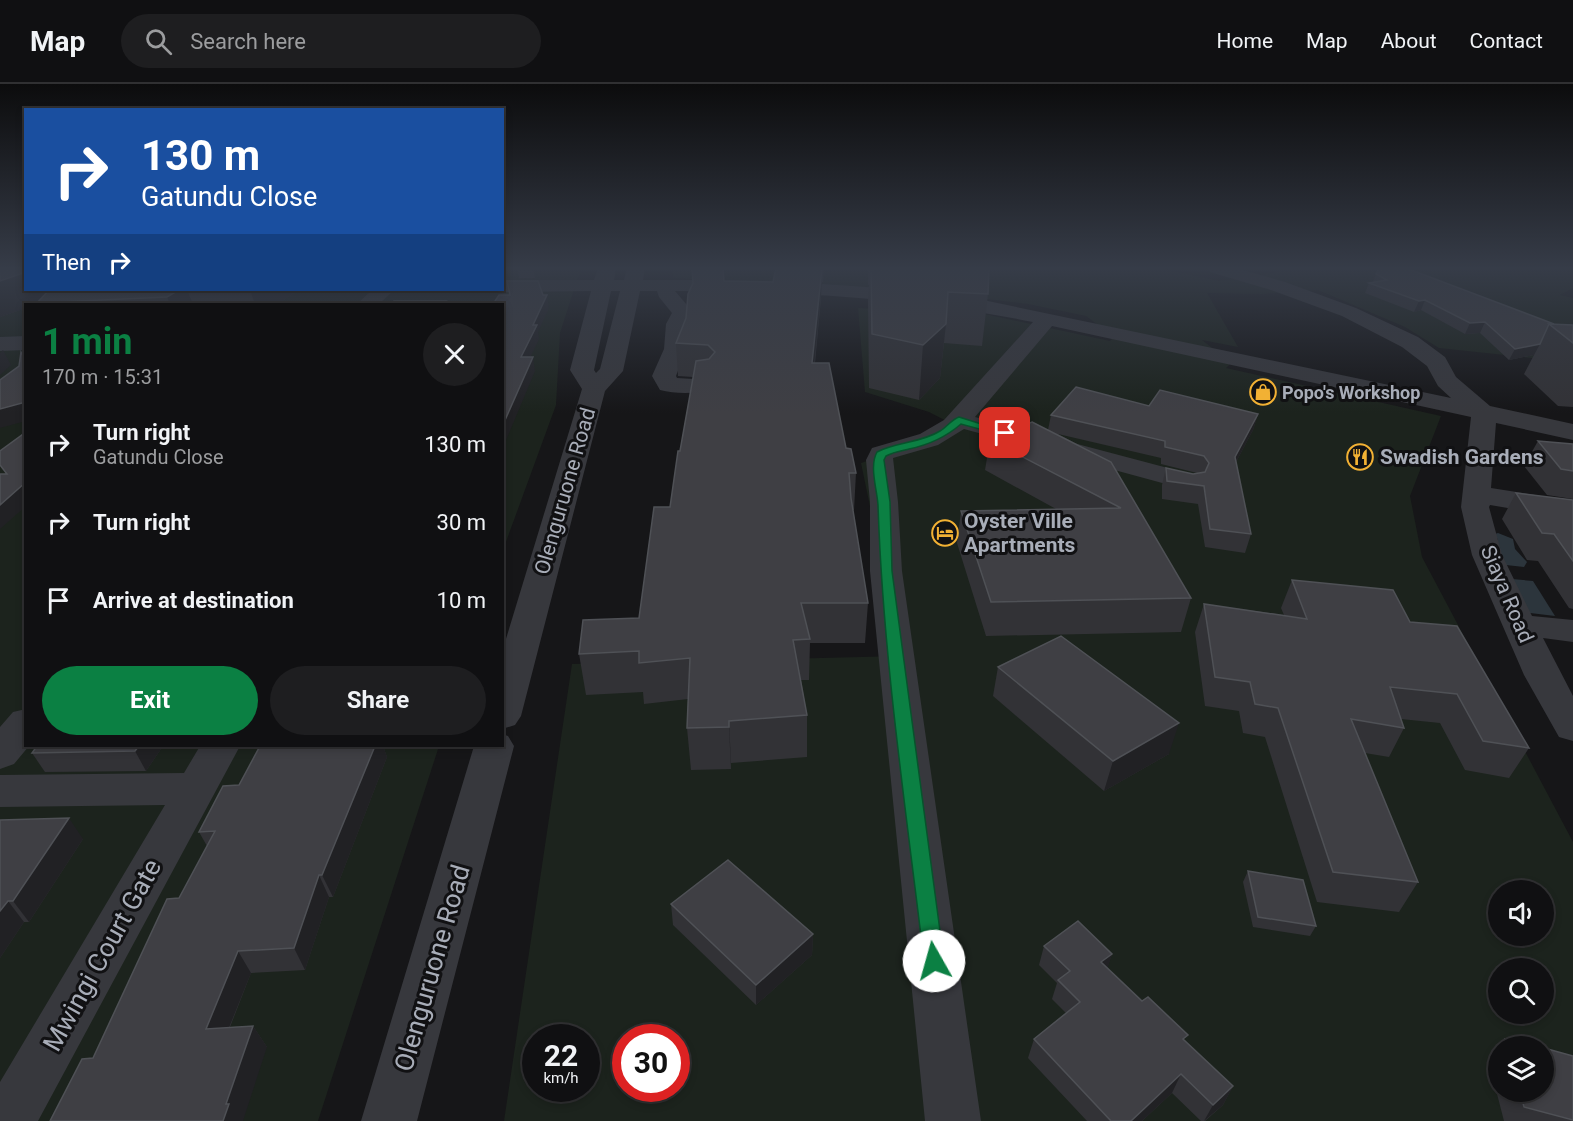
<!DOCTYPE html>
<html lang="en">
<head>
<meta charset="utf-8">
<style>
	body { margin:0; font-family:Roboto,sans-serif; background:#1e1e20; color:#f1f3f6; height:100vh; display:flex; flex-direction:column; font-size:22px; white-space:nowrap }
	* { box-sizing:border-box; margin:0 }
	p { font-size:20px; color:#9c9d9f }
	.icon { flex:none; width:33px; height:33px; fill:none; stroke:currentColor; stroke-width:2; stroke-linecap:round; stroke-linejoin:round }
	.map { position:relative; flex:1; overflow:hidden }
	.details { position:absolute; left:24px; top:219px; width:480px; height:444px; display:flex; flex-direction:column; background:#101012; border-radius:0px; box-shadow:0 3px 9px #0003,0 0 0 2px #303032 }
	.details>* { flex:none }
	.guide { position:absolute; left:24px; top:24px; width:480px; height:183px; border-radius:0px; box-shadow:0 3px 9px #0003,0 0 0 2px #303032; background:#1a4fa0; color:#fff; overflow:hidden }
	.tools { position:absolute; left:1488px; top:796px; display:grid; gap:12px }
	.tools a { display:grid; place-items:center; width:66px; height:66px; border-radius:50%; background:#101012; box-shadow:0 3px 9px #0003,0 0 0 2px #303032; font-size:30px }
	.speed { position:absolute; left:522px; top:940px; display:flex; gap:12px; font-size:30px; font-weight:700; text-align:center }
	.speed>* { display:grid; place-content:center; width:78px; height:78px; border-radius:50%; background:#101012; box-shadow:0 3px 9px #0003,0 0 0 2px #303032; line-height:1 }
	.speed small { font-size:15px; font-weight:400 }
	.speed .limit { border:9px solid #d22; background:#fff; color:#111 }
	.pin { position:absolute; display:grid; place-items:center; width:51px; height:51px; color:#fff; margin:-26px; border-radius:12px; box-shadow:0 3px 9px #0006 }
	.me { position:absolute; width:66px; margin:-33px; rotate:353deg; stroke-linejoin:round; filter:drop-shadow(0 0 4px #0008) }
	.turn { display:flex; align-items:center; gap:21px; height:126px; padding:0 18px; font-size:27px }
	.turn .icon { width:78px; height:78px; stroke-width:2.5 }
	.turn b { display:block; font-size:42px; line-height:51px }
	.then { display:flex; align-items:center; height:57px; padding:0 18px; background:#0003; gap:12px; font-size:22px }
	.round { display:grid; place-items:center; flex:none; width:63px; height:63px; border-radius:32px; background:#1e1e20 }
	.head { display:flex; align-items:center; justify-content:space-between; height:102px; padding:0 18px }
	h1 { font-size:36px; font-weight:700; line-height:45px; color:#0b8043 }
	.action { display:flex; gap:12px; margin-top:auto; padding:12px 18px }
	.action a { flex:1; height:69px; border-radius:36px; background:#0b8043; color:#fff; font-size:24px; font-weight:700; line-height:69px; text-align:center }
	.action a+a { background:#1e1e20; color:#f1f3f6 }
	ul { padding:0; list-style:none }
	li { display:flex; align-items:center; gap:18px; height:78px; padding:0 18px }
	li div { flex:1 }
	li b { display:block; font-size:22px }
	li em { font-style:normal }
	header { display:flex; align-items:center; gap:36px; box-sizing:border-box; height:84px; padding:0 30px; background:#101012; border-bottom:2px solid #303032 }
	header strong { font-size:28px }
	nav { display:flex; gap:33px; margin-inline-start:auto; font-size:21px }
	.search { width:420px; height:54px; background:#1e1e20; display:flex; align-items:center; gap:15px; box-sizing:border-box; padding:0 21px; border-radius:33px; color:#9c9d9f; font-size:22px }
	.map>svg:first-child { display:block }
	.green { fill:#1c231d; fill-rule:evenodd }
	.water { fill:#2c353c }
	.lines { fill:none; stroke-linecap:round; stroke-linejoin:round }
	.minor { fill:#37383d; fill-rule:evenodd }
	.wall { fill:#323236 }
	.shaded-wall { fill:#212124 }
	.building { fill:#3f3f44; stroke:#4f5156; stroke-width:1.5 }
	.route { fill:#0b8043; stroke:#07532c; stroke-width:1.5 }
	.labels { text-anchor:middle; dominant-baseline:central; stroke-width:6; stroke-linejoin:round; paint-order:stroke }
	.far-poi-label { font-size:18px; font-weight:bold; fill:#a8adb8; stroke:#111113; text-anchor:start }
	.poi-label { font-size:21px; font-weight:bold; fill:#a8adb8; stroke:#111113; text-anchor:start }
	.street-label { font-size:21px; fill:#a8adb8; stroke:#111113 }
	.near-street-label { font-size:26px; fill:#a8adb8; stroke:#111113 }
</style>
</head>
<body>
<header>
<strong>Map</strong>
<div class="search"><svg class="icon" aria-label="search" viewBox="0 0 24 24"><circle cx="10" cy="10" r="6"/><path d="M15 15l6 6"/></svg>Search here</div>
<nav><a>Home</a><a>Map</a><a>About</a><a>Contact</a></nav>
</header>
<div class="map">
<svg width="1573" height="1037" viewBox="0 0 1573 1037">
	<rect width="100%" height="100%" fill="#161618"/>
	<g class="green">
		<polygon points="0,184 26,206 502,206 503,184 581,184 560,249 556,321 503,466 502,220 26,220 26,662 439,662 318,1037 0,1037"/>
		<path d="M 673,184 L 1158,184 L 1219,197 L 1279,188 L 1283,184 L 1546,184 L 1573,186 L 1573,204 L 1560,211 L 1573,214 L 1573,282 L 1560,277 L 1439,264 L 1405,243 L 1318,206 L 1262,210 L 1207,209 L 1238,263 L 1202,256 L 1231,279 L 1226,284 L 1441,332 L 1410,412 L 1422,473 L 1573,758 L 1573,1037 L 504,1037 L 572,580 L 901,572 L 861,379 L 962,345 L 929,328 L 865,308 L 858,224 L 984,230 L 1110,257 L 1114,253 L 1086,232 L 1028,220 L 945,210 L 673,194 ZM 1498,807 L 1544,807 L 1544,852 L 1498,852 ZM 1498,885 L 1544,885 L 1544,930 L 1498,930 ZM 536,954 L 586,954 L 586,1005 L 536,1005 ZM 626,954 L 676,954 L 676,1005 L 626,1005 ZM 1498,963 L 1544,963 L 1544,1008 L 1498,1008 Z"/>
	</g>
	<g class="water">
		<polygon points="1498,449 1513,455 1515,465 1527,478 1524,483 1506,481 1496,459 1498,456 1495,450"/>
		<polygon points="1501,494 1533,497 1555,532 1522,528"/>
	</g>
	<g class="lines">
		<g class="minor">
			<path d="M 598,184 L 616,184 L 614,196 L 624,196 L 627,184 L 645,184 L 643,196 C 756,195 871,200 983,216 L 1451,314 L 1438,302 L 1427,282 L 1402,263 L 1342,232 L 1271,206 L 1210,188 L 1208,184 L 1236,184 L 1285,198 L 1356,224 L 1418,253 L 1445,273 L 1456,293 L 1490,322 L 1573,340 L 1573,356 L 1496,339 L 1491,404 L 1573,417 L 1573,435 L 1490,421 L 1489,423 L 1502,471 L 1532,532 L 1573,536 L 1573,558 L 1543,554 L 1573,612 L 1573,657 L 1559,653 L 1524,591 L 1472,471 L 1461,423 L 1471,333 L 1052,242 L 975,333 L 1198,392 L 1202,398 L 1198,404 L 1188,406 L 964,345 L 938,361 L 893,374 L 898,418 L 902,487 L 981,1037 L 925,1037 L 870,487 L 870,418 L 866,376 L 872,364 L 920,350 L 944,336 L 1033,238 C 916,214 794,207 675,207 L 693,228 L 688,240 L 686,265 L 676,292 L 677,294 L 710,296 L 714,301 L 710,306 C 695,310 675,310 660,306 L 652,292 L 664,265 L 666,240 L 672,229 L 659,213 L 657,207 L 640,207 L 623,287 L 605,307 L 521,632 L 515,641 L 502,645 L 502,568 L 582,305 L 570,286 L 591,207 L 502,208 L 495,206 L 502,206 L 502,196 L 594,196 ZM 611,207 L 620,207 L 600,285 L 596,289 L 594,286 Z"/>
			<polygon points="372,206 394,206 379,220 357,220"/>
			<polygon points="26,252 26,266 0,267 0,253"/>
			<polygon points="26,625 26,662 29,662 14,680 0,685 0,643 13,628"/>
			<polygon points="502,650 508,652 514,662 417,1037 361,1037 474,662 502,662"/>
			<polygon points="200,662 240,662 38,1037 0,1037 0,998 165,721 0,723 0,691 184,689"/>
		</g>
	</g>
	<g class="wall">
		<polygon points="517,184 533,184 535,194 519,194"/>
		<polygon points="692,184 724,197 773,198 776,184 824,184 823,198 822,198 821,214 815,279 846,364 856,389 854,426 853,426 868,519 865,559 810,559 809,596 801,596 807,631 807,673 731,679 731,685 691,686 687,644 688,615 644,620 643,608 586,611 579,570 639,534 670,423 693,293 678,292 676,259 686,234 693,200"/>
		<polygon points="868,184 990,184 989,185 988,210 982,262 944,259 940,294 919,316 869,304 868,217 869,201 868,201"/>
		<polygon points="1376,190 1554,240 1573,241 1573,323 1558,322 1524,290 1534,271 1509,276 1480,249 1465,250 1421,226 1414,228 1365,209 1369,199 1373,198"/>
		<polygon points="26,206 298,206 278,220 37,220 37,219 26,220 26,224 0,233"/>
		<polygon points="1149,322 1258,330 1253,346 1236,378 1251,450 1245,469 1205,463 1198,420 1162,415 1162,401 1166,384 1193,390 1197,389 1161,380 1161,374 1058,350 1111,378 1191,514 1181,548 986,552 957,459 961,427 1056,425 985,386 990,356 1048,346 1051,331"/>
		<polygon points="1538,357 1573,360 1573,415 1547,411 1524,382"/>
		<polygon points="1516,409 1573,416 1573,525 1569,524 1538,477 1527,476 1502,435"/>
		<polygon points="1292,496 1410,538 1529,664 1509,694 1465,686 1440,639 1401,635 1404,644 1389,673 1365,669 1418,798 1399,828 1317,818 1265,653 1243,649 1239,627 1205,622 1195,548 1204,520 1284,531 1281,524"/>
		<polygon points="998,583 1169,670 1104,707 993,612"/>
		<polygon points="37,662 163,662 146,687 45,688 32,669"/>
		<polygon points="260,662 383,662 387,673 333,813 329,813 305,886 251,889 230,943 253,942 267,963 93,974 207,762 199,748 239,701"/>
		<polygon points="0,736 83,755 29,838 24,838 0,874"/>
		<polygon points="1248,787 1316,842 1310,852 1253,843 1243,798"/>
		<polygon points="671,820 813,850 812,871 756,921 673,841"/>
		<polygon points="1044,862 1112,870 1107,884 1233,1002 1223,1021 1205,1037 1201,1037 1172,1009 1142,1037 1087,1037 1028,974 1034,955 1066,929 1052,915 1057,899 1039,881"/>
		<polygon points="1505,955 1538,963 1498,963 1498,1008 1544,1008 1573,972 1573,1037 1504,1037 1488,975"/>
	</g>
	<g class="shaded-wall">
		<polygon points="822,184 821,214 811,312 812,279"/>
		<polygon points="26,188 26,206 73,206 33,220 26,220 26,224 0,233 0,197"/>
		<polygon points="179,206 187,206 193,220 170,220 167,213"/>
		<polygon points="250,206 298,206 278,220 255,220"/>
		<polygon points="547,211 549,224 538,248 539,255 524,287 521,273 533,241"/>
		<polygon points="1425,216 1421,226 1414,228 1419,217"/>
		<polygon points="1485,238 1480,249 1465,250 1470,239"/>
		<polygon points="946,240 940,294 919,316 923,261"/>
		<polygon points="1540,260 1534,271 1509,276 1515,265"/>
		<polygon points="3,266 11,281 0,291 0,269"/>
		<polygon points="533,273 535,287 502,366 502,343"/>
		<polygon points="26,318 26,337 0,344 0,325"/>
		<polygon points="1258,330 1253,346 1229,391 1235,373"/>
		<polygon points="26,398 26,422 0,445 0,421"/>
		<polygon points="729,637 731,679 731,685 729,643"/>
		<polygon points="1179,639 1169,670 1104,707 1113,677"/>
		<polygon points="139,662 163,662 146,687 135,667"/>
		<polygon points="375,662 383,662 387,673 333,813 322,791"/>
		<polygon points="69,734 83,755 29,838 13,817"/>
		<polygon points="319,791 329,813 305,886 294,864"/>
		<polygon points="8,817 24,838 0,874 0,827"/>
		<polygon points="813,850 812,871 756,921 756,901"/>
		<polygon points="238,867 251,889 220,966 206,945"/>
		<polygon points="1112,870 1106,889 1101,878"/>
		<polygon points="253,942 267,963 243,1037 223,1037 226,1020"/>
		<polygon points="1181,990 1172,1009 1142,1037 1131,1037"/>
		<polygon points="1233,1002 1223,1021 1204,1037 1213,1021"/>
	</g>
	<g class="building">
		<polygon points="0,184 26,184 26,188 0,197"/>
		<polygon points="692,184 723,184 724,197 773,198 776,184 822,184 812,279 829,279 846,364 851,365 856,389 849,389 851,414 868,519 801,519 810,555 793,556 807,631 729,637 729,643 687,644 690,574 639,579 639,567 579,570 583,536 639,534 654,423 670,423 678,367 680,367 696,277 709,275 715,268 708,261 676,259 686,234 688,210 693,199"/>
		<polygon points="871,184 989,184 988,210 948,208 946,240 923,261 872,250"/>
		<polygon points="1379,184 1406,184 1554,240 1549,240 1540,260 1515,265 1485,238 1470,239 1425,216 1419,217 1369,199 1387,196 1376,190"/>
		<polygon points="507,197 538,197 543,211 547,211 533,241 537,241 521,273 533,273 502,343 502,220 493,220 499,211 510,211"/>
		<polygon points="49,206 179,206 167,213 37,219"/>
		<polygon points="394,217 446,217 443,220 390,220"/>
		<polygon points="1549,240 1573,241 1573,259"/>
		<polygon points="21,268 26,277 26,318 0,325 0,296 19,282"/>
		<polygon points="1076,303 1149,322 1160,306 1258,330 1235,373 1251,450 1210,445 1204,402 1167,397 1166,384 1193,390 1205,388 1209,379 1204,372 1165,363 1165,357 1051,331"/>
		<polygon points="1032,338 1111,378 1191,514 991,518 961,427 1121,424 990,356"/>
		<polygon points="26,348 26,398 0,421 0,390 7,390 0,381 0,367"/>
		<polygon points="1538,357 1573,360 1573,387 1561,385"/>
		<polygon points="1516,409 1573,416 1573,477 1554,450 1542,449"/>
		<polygon points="1292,496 1393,506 1410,538 1457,542 1529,664 1483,657 1457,610 1390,603 1404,644 1351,635 1418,798 1333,788 1278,624 1255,620 1250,598 1215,593 1204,520 1307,535"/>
		<polygon points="1061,552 1179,639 1113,677 998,583"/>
		<polygon points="37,662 139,662 135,667 32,669"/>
		<polygon points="260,662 375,662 322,791 319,791 294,864 238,867 206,945 253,942 226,1020 229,1020 223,1037 50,1037 82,975 93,974 167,815 179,814 215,747 199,748 223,702 239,701"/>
		<polygon points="69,734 13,817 8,817 0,827 0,736"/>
		<polygon points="728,776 813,850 756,901 671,820"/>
		<polygon points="1248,787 1303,796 1316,842 1258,833"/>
		<polygon points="1078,837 1112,870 1101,878 1142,917 1148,913 1188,951 1183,955 1233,1002 1213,1021 1181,990 1131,1037 1111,1037 1034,955 1080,918 1058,896 1070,887 1044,862"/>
		<polygon points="1505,955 1538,963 1508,963"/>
		<polygon points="1544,964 1573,972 1573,1036 1524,1023 1520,1008 1544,1008"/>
	</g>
	<linearGradient id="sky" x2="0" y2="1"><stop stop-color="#0c0c0d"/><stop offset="0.56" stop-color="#363c48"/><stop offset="1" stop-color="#363c48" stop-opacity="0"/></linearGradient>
	<rect width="1573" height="329" fill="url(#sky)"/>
	<path class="route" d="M 959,333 L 1010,349 L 1005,352 L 961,340 C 946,353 928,361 909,365 C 900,367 893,368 886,372 L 884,376 L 890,418 L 892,487 L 944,877 L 941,883 L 934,886 L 927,883 L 924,877 C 906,725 883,574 878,421 C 877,405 869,382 877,368 C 896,358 921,359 940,347 C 947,343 951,336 959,333 Z"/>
	<defs>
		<g id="shop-ring" transform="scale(1.35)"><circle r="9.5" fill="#111113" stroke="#f2b134" stroke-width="1.5"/><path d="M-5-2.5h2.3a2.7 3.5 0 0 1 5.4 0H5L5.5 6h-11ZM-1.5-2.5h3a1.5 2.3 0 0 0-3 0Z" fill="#f2b134"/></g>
		<g id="restaurant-ring" transform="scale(1.35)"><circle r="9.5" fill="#111113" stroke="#f2b134" stroke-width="1.5"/><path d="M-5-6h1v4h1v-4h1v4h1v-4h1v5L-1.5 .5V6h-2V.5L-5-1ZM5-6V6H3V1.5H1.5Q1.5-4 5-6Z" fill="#f2b134"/></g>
		<g id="hotel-ring" transform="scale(1.35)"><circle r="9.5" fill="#111113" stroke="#f2b134" stroke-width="1.5"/><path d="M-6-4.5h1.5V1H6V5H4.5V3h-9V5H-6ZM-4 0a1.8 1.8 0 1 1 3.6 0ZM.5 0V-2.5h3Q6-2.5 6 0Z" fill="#f2b134"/></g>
	</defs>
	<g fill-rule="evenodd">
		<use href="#shop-ring" x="1263" y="308"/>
		<use href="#restaurant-ring" x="1360" y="373"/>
		<use href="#hotel-ring" x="945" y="449"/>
	</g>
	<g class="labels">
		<g class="far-poi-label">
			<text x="1282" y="308">Popo's Workshop</text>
		</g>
		<g class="poi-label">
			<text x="1380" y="373">Swadish Gardens</text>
			<text x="964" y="437">Oyster Ville<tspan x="964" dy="24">Apartments</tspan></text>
		</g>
		<g class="street-label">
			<text transform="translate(565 407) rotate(-74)">Olenguruone Road</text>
			<text transform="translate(1507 510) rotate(67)">Siaya Road</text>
		</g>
		<g class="near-street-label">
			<text transform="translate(102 871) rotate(-61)">Mwingi Court Gate</text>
			<text transform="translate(432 884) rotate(-74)">Olenguruone Road</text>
		</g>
	</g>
</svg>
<div class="tools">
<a><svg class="icon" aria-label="sound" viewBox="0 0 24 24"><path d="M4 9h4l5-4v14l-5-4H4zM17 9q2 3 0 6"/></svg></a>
<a><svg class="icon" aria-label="search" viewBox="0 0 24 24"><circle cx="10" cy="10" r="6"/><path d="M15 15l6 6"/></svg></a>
<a><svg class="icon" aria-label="layers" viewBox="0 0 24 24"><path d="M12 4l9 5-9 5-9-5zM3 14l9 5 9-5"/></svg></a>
</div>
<div class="speed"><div>22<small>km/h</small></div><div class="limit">30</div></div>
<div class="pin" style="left:1005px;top:349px;background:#d93025"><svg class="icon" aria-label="arrive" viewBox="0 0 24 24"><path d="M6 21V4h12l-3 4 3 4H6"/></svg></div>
<svg class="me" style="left:934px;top:877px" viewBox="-20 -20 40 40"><circle r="19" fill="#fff"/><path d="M0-13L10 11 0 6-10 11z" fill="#0b8043"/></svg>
<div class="guide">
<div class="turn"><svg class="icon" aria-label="right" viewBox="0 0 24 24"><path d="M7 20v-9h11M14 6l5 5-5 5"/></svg><div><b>130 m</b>Gatundu Close</div></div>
<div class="then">Then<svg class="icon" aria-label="right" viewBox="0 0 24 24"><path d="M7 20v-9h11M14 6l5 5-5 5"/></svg></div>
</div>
<section class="details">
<div class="head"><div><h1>1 min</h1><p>170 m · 15:31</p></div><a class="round"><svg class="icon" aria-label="close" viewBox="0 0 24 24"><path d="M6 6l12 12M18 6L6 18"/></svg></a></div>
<ul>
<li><svg class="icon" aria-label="right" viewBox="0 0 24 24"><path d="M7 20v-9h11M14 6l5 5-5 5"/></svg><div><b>Turn right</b><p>Gatundu Close</p></div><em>130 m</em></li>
<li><svg class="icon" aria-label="right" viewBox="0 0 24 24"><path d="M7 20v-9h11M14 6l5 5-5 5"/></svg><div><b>Turn right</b></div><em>30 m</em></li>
<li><svg class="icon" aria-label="arrive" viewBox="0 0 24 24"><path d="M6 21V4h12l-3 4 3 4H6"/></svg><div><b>Arrive at destination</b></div><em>10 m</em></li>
</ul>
<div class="action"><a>Exit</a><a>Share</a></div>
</section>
</div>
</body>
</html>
